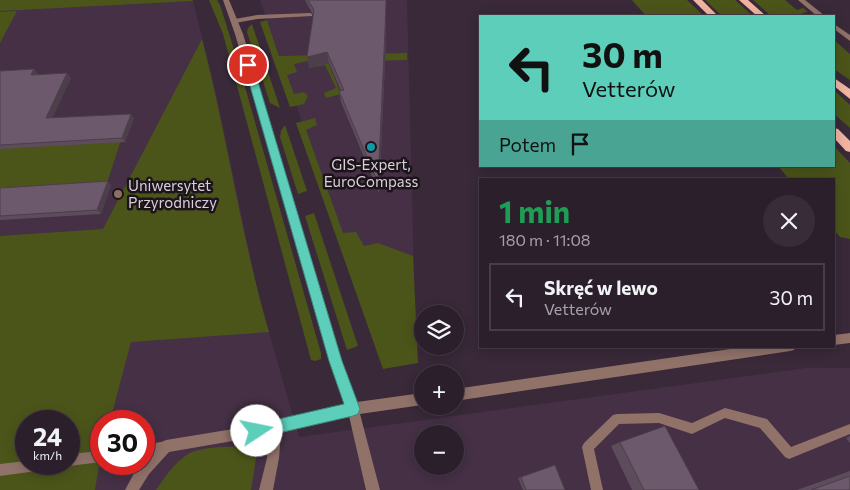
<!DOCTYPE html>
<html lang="pl">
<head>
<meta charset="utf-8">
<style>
	body { margin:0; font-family:Commissioner,sans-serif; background:#372c37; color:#f1f3f6; height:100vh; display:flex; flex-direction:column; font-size:19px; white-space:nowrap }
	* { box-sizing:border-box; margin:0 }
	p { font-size:16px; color:#a6a2a9 }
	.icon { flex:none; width:28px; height:28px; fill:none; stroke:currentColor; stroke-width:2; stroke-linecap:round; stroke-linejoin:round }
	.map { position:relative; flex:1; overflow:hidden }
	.drawer { position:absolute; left:479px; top:178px; width:356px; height:170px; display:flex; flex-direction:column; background:#2b1f2b; border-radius:0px; box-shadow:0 2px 12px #0003,0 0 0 1px #473d47 }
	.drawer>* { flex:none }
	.top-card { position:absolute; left:479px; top:15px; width:356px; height:152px; border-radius:0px; box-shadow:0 2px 12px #0003,0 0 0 1px #473d47; background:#5cceba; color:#111; overflow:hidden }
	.fabs { position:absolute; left:414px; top:305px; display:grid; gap:10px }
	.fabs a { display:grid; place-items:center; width:50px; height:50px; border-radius:50%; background:#2b1f2b; box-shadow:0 2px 12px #0003,0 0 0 1px #473d47; font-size:25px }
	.speed { position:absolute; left:15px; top:410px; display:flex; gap:10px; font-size:25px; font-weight:700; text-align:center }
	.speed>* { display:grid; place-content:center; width:65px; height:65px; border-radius:50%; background:#2b1f2b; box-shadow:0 2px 12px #0003,0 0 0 1px #473d47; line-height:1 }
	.speed small { font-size:12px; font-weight:400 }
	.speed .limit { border:8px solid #d22; background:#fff; color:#111 }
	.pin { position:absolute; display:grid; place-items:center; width:42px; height:42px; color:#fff; margin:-21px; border:2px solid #fff; border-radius:50%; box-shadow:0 1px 5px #0007 }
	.me { position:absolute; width:55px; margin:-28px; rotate:79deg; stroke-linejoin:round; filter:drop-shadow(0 0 4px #0008) }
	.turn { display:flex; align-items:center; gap:18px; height:105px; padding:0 20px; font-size:22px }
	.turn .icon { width:65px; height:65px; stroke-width:2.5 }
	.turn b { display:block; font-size:35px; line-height:42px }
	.then { display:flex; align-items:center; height:48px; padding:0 20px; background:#0003; gap:10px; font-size:19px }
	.round { display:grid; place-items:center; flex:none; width:52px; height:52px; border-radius:26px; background:#372c37 }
	.head { display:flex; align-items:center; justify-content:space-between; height:85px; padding:0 20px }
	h1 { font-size:30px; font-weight:700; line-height:38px; color:#1e9e55 }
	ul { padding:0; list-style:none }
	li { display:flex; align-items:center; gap:15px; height:68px; margin:0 10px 8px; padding:0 10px; border:2px solid #473d47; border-radius:0px }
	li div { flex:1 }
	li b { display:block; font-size:19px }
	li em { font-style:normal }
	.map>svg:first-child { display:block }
	.built { fill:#453045; fill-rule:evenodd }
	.green { fill:#4b551a; fill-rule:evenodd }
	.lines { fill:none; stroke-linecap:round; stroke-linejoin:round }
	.service { fill:#907269; fill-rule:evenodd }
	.minor { fill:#907269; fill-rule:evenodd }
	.primary { fill:#f2b3a1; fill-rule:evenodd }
	.wall { fill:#5d4d5c }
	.shaded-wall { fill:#4c3e4b }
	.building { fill:#6c596b; stroke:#4c3e4b }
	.route { fill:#5cceba; stroke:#3c8679 }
	.culture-dot { fill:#0f9aa8; stroke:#1c141b; stroke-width:2 }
	.education-dot { fill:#8d6e63; stroke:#1c141b; stroke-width:2 }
	.labels { text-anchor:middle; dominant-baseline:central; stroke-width:5; stroke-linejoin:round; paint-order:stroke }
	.poi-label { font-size:15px; fill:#dbd0da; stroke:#1c141b }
</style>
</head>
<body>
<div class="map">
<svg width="850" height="490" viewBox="0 0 850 490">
	<rect width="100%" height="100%" fill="#392939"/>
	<g class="built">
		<path d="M 0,0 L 193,1 L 216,93 L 258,294 L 299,437 L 806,368 L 850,368 L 850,490 L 0,490 ZM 26,421 L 69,421 L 69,464 L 26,464 ZM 101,421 L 144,421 L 144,464 L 101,464 ZM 422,434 L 455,434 L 455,466 L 422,466 Z"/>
		<polygon points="260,0 407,0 414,273 342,238"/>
	</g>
	<g class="green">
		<polygon points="0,0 193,0 193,1 0,11"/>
		<polygon points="209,0 217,0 220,5 237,59 321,353 321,359 315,361 311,360 223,34"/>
		<polygon points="632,0 687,0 704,16 646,16"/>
		<polygon points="705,0 735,0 753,16 722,16"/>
		<polygon points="753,0 785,0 797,10 803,8 808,12 802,13 805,16 771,16"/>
		<polygon points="17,11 0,43 0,12"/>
		<polygon points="267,20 279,56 407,53 407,60 328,62 341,94 326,98 324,93 336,88 325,65 315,67 312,60 294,64 297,72 287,75 294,94 304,92 308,96 304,104 290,107 260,22"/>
		<polygon points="252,24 280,108 270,103 247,32 248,28"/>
		<path d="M 202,39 C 227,136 241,236 269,332 L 131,342 L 110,421 L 101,421 L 101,453 L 95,490 L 0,490 L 0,236 L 103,229 ZM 26,421 L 69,421 L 69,464 L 26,464 Z"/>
		<polygon points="834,40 850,54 850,80 834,69"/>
		<polygon points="834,90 850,105 850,128 834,114"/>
		<polygon points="315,118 317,125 306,130 343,233 356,232 364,246 378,243 413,256 418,363 383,369 296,123"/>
		<polygon points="285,125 307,191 298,194 280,137 281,131"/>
		<polygon points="121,140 107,183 0,190 0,147"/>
		<polygon points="834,146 850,163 850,239 840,237 834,230 834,179 789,179 778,166 834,166"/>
		<polygon points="314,213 358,346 347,350 305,216"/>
		<path d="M 247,446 L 254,448 L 257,452 L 251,490 L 156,490 C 165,477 179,456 195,451 C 211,446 231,447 247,446 Z"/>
	</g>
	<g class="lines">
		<g class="service">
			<polygon points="310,13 312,14 312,16 257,19 235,23 232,21 235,19 257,15"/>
			<polygon points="725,408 767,419 791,447 850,424 850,434 789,459 785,457 760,428 725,418 692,434 659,423 619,424 594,449 603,490 591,490 582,447 584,443 613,415 617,414 659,413 692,423"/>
			<polygon points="166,441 170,442 171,446 170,450 144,455 144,445"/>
			<polygon points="101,451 101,462 69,466 65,464 69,464 69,454"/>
			<polygon points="26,461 26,464 50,464 48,468 44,470 0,476 0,464"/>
		</g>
		<g class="minor">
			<polygon points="223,0 229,0 243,34 342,361 357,402 422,393 422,405 360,414 380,490 366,490 349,416 281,433 279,458 273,490 259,490 267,458 268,435 169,452 149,474 139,490 125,490 139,464 144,464 144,460 162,442 166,440 275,422 345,405 330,361 235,34"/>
			<polygon points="798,0 805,0 825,16 817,16"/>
			<polygon points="834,24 850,35 850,41 834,29"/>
			<polygon points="850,333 850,343 834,345 834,335"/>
			<polygon points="751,346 796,346 794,350 790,351 455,401 455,389"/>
		</g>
		<g class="primary">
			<polygon points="693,0 702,0 718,16 709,16"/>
			<polygon points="739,0 748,0 766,16 757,16"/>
			<polygon points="834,78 850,89 850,99 834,86"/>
			<polygon points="834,128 838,129 850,141 850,152 846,151 834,138"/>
		</g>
	</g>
	<g class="wall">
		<polygon points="305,0 386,0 386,42 379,193 341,102 339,91 341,91 329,63 309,68 313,15"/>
		<polygon points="34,69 37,73 37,75 67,73 71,78 52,118 134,118 125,142 0,149 0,71"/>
		<polygon points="111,185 101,214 0,220 0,188"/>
		<polygon points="850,436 850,443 846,438"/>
		<polygon points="620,442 699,490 632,490 611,446"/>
		<polygon points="850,471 850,490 797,490"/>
		<polygon points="521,477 565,490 523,490 518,478"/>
	</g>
	<g class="shaded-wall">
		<polygon points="386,0 386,42 379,193 378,183"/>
		<polygon points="327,52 329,63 309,68 307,57"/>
		<polygon points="34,69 37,73 35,80 31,75"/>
		<polygon points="67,73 71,78 50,123 46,118"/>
		<polygon points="131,114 134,118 125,142 122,138"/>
		<polygon points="108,181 111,185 101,214 97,210"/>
	</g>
	<g class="building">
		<polygon points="308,0 386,0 385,31 378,183 339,91 344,90 327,52 307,57 314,10"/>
		<polygon points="34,69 31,75 67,73 46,118 131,114 122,138 0,145 0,71"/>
		<polygon points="108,181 97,210 0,216 0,188"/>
		<polygon points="665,426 699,490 644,490 620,442"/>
		<polygon points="555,465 565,490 526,490 521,477"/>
		<polygon points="850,476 850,490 811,490"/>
	</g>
	<polygon class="route" points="248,62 253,65 342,361 360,409 358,414 353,416 257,438 252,436 250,431 252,426 257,424 344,404 329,361 244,65"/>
	<circle class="culture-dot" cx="371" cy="147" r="5"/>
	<circle class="education-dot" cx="118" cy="194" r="5"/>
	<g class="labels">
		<g class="poi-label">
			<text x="371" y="164">GIS-Expert,<tspan x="371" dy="17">EuroCompass</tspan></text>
			<text x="128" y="185" text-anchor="start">Uniwersytet<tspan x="128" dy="17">Przyrodniczy</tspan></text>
		</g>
	</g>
</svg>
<div class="fabs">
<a><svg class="icon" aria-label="layers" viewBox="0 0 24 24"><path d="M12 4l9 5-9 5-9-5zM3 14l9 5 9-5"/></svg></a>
<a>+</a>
<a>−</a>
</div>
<div class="speed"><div>24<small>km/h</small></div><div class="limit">30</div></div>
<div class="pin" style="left:248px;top:65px;background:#d93025"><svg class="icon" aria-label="arrive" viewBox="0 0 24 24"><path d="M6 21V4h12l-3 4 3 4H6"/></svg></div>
<svg class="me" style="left:257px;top:431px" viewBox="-20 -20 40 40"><circle r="19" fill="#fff"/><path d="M0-13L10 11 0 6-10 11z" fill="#5cceba"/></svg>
<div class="top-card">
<div class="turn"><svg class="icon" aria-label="left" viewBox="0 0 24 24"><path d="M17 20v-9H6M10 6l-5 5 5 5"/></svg><div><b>30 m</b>Vetterów</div></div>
<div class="then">Potem<svg class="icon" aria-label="arrive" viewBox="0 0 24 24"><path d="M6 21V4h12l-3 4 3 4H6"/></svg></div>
</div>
<section class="drawer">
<div class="head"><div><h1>1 min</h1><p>180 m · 11:08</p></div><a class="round"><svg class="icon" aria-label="close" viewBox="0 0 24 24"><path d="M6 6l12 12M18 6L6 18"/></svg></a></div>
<ul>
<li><svg class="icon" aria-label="left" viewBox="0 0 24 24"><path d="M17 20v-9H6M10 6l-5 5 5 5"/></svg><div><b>Skręć w lewo</b><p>Vetterów</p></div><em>30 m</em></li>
</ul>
</section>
</div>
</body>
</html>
